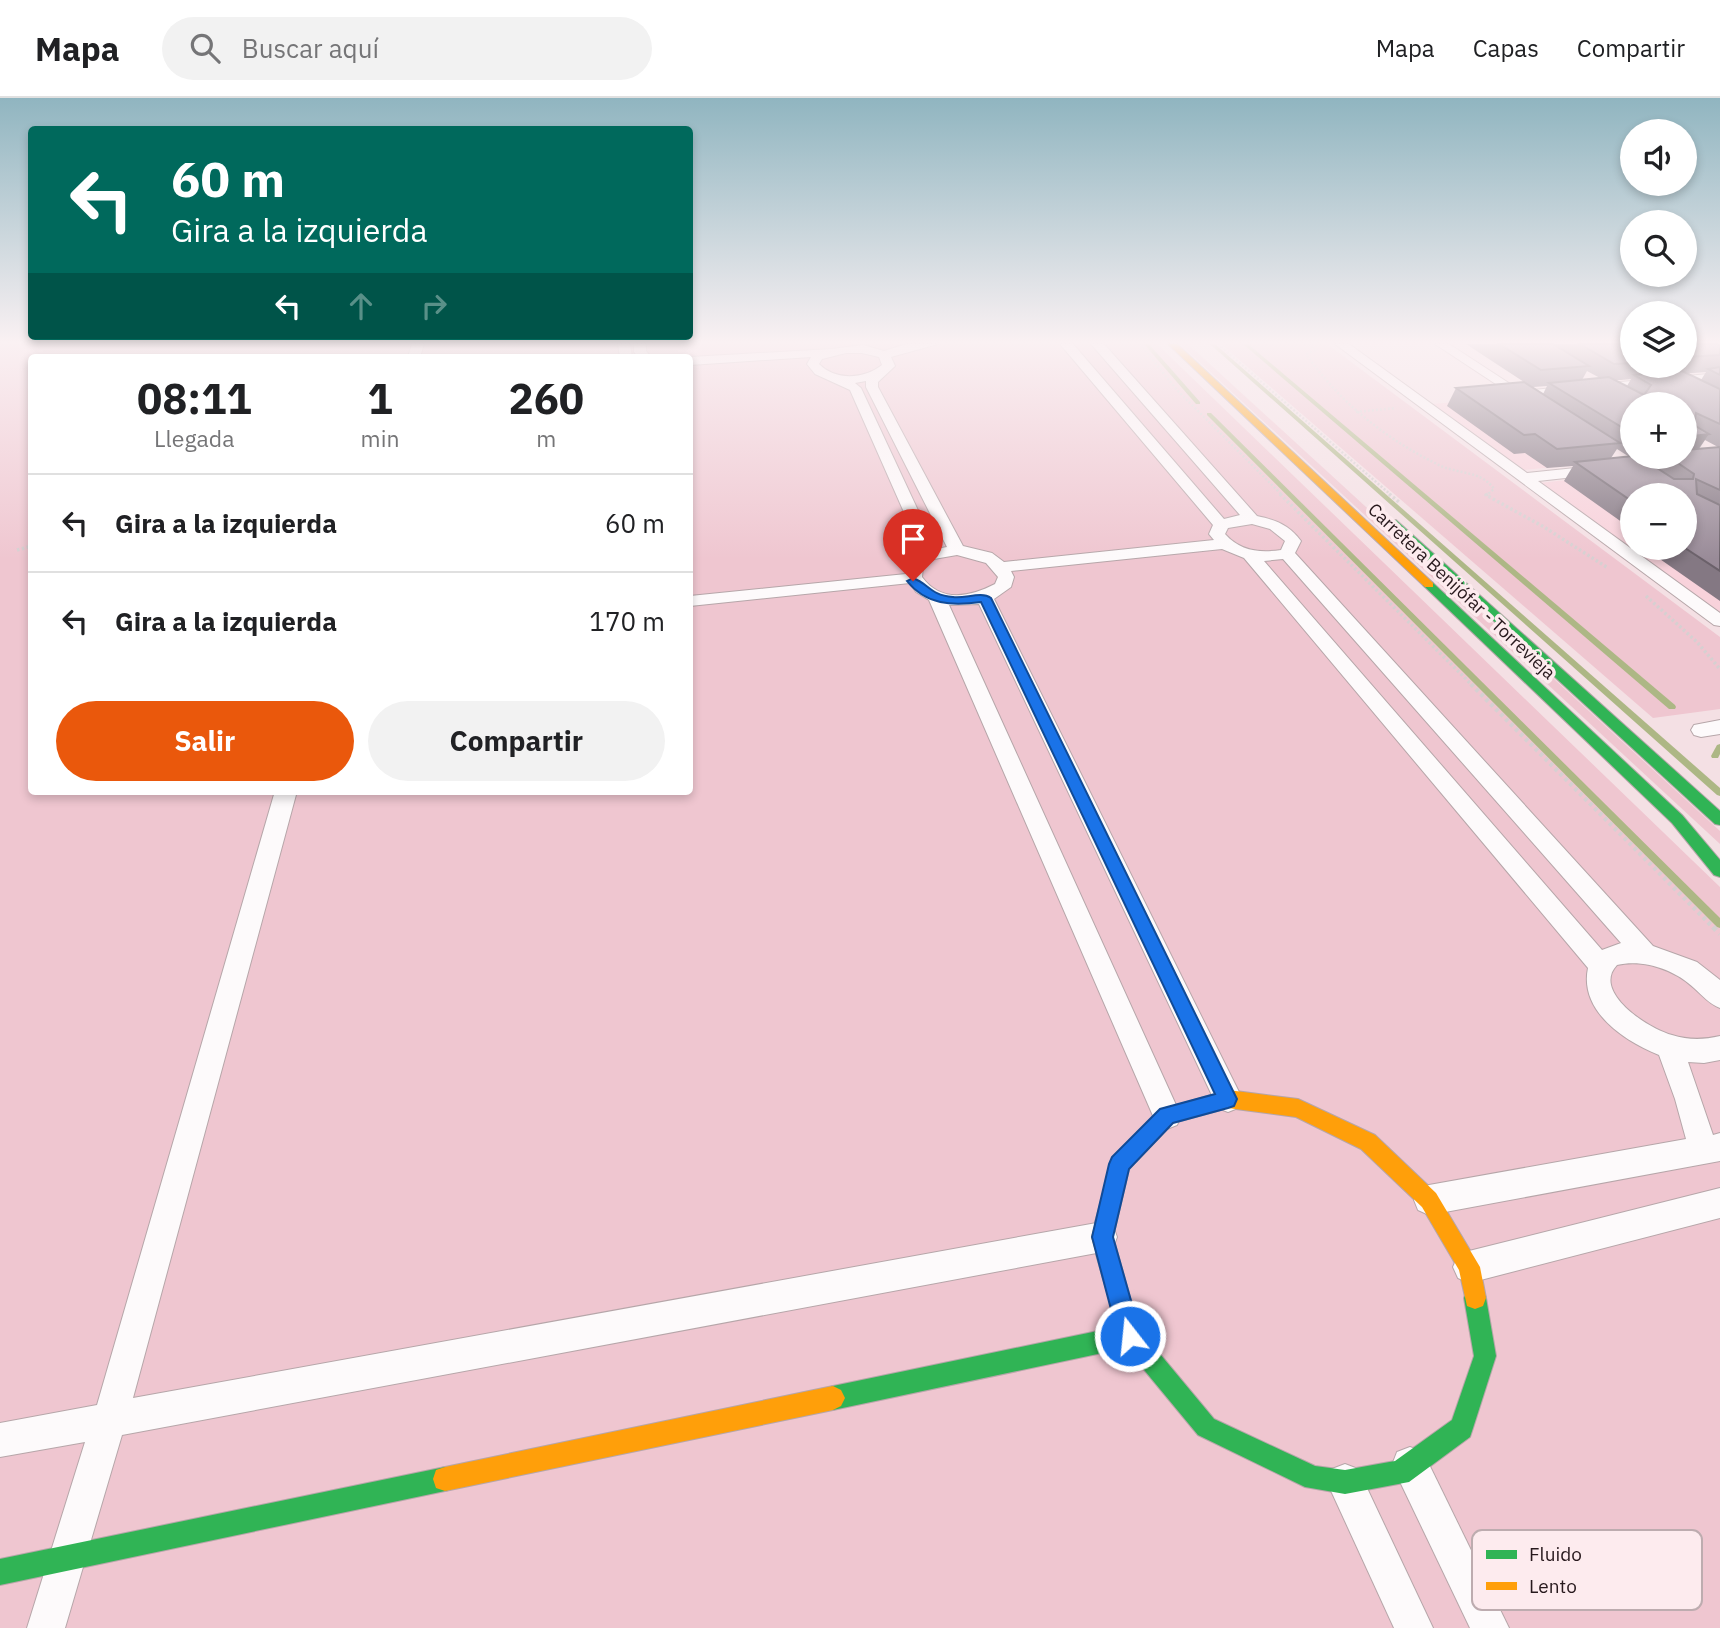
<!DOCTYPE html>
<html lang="es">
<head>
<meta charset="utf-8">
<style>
	body { margin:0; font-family:"IBM Plex Sans",sans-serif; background:#f2f2f2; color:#202124; height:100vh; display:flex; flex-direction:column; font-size:26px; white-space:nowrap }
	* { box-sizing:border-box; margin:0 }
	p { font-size:23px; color:#757577 }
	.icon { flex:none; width:38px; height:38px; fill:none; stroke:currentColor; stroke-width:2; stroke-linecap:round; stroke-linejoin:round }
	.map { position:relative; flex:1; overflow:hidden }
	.side { position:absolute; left:28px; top:256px; width:665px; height:441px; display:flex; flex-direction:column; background:#fff; border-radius:7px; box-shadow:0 4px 10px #0003 }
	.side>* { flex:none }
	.guide { position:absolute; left:28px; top:28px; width:665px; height:214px; border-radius:7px; box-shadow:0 4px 10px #0003; background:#00695c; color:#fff; overflow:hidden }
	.buttons { position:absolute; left:1620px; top:21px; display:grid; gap:14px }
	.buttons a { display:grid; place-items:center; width:77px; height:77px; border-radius:50%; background:#fff; box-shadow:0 4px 10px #0003; font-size:35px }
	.pin { position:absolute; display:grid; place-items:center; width:60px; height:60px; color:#fff; margin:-72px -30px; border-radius:50% 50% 50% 0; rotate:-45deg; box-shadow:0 0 7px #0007 }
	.pin .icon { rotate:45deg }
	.me { position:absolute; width:77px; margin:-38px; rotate:344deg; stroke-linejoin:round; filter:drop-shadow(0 0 5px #0008) }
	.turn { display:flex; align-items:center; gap:24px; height:147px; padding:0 28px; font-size:32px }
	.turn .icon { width:91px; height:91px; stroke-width:2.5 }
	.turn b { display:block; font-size:49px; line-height:60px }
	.lanes { display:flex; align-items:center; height:66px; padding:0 28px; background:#0003; justify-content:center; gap:35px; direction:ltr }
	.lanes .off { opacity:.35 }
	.eta { display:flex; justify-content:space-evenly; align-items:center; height:119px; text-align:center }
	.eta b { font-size:42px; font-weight:700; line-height:49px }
	.cta { display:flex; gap:14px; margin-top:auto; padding:14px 28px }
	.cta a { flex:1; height:80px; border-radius:42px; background:#ea580c; color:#fff; font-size:28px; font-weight:700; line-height:80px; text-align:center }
	.cta a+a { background:#f2f2f2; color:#202124 }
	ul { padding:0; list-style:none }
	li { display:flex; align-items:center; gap:21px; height:98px; padding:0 28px; border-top:2px solid #e0e0e0 }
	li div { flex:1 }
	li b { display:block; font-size:26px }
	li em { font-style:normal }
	header { display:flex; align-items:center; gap:42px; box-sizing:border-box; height:98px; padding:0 35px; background:#fff; border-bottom:2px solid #e0e0e0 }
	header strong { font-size:33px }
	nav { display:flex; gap:38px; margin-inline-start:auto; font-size:24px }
	.search { width:490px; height:63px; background:#f2f2f2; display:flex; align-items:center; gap:18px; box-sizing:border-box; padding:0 24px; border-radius:38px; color:#757577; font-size:26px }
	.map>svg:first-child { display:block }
	.built { fill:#f8d2db }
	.green { fill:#efc6d0; fill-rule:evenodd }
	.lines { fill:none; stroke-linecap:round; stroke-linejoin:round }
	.stream { fill:#adb785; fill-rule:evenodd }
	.street-casing { stroke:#b6a6a9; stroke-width:2 }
	.fast-casing { stroke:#b6a6a9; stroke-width:2 }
	.slow-casing { stroke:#b6a6a9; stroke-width:2 }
	.path-far3 { stroke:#d6d0d1; stroke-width:2.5; stroke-dasharray:2 2; stroke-linecap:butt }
	.path-far2 { stroke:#d6d0d1; stroke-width:3.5; stroke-dasharray:2.5 2.5; stroke-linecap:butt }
	.path-far1 { stroke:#d6d0d1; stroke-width:4.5; stroke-dasharray:3.5 3.5; stroke-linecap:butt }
	.path { stroke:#d6d0d1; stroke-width:5; stroke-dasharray:4.5 4.5; stroke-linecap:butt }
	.street { fill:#fdfafb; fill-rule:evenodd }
	.fast { fill:#30b455; fill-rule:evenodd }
	.slow { fill:#ff9f0a; fill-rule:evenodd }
	.wall { fill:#847883; fill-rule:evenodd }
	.shaded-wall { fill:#6b616a }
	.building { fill:#998b98; stroke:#6b616a; stroke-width:2 }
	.route { fill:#1a73e8; stroke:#114b97; stroke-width:2 }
	.labels { text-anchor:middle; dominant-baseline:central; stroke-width:7; stroke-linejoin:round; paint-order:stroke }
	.far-street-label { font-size:18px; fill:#28191d; stroke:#fdebee }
	.key { fill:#fdebee; stroke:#bdacaf; stroke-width:2 }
	.key-label { font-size:19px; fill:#28191d }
</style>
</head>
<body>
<header>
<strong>Mapa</strong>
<div class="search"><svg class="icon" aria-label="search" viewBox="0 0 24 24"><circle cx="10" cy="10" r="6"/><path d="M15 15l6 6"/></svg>Buscar aquí</div>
<nav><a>Mapa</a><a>Capas</a><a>Compartir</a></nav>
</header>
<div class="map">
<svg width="1720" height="1530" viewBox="0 0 1720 1530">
	<rect width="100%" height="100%" fill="#f4e0e4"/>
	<g class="built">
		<polygon points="1513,299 1612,363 1524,372 1432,306"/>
		<polygon points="1629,375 1633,397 1633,450 1685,450 1720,434 1720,515 1540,385"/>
	</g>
	<g class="green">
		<path d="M 0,246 L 1157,246 L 1720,789 L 1720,1530 L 0,1530 ZM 32,259 L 690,259 L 690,693 L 32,693 Z"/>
		<polygon points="1180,246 1188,246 1720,733 1720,746"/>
		<polygon points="1221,246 1327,246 1720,539 1720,611 1653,620"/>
	</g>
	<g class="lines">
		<g class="stream">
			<polygon points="1144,246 1149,246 1200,304 1200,306 1196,306"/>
			<polygon points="1210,246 1215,246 1720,690 1720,698 1717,697"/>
			<polygon points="1243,246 1248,246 1675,607 1676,609 1675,611 1669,611"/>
			<polygon points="1207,315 1211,315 1720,820 1720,830 1717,829 1207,317"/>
			<polygon points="1720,646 1720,656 1718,660 1712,660 1711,658 1717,647"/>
		</g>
		<g class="street-casing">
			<g id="street">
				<polygon points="412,246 424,246 420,259 408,259"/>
				<polygon points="618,246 630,246 632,259 620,259"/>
				<polygon points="634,246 646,246 646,253 651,259 638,259 634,254"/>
				<path d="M 906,246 L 938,246 L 891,259 L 895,268 L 878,284 L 878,289 L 963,448 L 992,455 L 1004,464 L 1214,442 L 1209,436 L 1213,427 L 1060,246 L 1073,246 L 1224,421 L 1240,417 L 1091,246 L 1104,246 L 1257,418 C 1276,422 1289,427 1301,443 L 1295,455 L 1653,848 L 1697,864 L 1720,882 L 1720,910 C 1709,906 1703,898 1694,890 C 1675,872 1644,861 1617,867 C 1591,894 1649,931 1672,937 C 1688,942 1703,942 1720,938 L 1720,962 L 1704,965 L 1688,964 L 1713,1037 L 1720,1035 L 1720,1063 L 1429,1117 L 1418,1112 L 1414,1102 L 1418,1092 L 1429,1087 L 1686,1041 L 1675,1001 L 1659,957 C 1624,943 1579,913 1588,870 L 1244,460 L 1222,451 L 1011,473 L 1014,479 L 1011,489 L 994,501 L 1238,992 L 1242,1001 L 1238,1010 L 1228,1014 L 1218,1010 L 979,506 L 949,507 L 1181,1018 L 1177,1027 L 1167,1031 L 1157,1027 L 929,502 L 916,494 L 910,485 L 690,508 L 690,498 L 906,476 L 910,464 L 922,455 L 850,292 L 815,276 L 807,266 L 811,259 L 690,267 L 690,259 L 832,251 L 863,247 L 884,253 ZM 846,255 L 862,255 L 879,259 L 882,267 C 864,281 836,283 819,266 L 822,261 ZM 866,283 L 866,289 L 947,449 L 936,451 L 861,290 L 855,285 ZM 1252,426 L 1270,431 L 1285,443 L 1281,452 C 1259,455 1240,453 1225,436 L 1228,430 ZM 957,457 L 986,465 L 998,479 L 995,486 C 970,499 941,505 922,479 L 923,469 L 934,461 ZM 1283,461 L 1621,845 L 1602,852 L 1264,463 Z"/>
				<polygon points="1335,246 1349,246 1527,375 1720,355 1720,363 1538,383 1720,515 1720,528 1714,527"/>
				<polygon points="1435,246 1449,246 1521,293 1720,275 1720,283 1531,300 1531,305 1526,306"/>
				<polygon points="1720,622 1720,636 1701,639 1694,637 1691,632 1694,627"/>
				<polygon points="275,693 297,693 133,1300 1102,1124 1113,1128 1117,1139 1113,1150 1102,1154 122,1337 65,1530 27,1530 85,1344 0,1359 0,1325 97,1307"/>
				<polygon points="1720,1090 1720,1120 1469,1185 1458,1180 1453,1169 1458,1158 1469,1153"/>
				<polygon points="1410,1349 1423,1354 1509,1530 1470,1530 1392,1367 1397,1354"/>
				<polygon points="1345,1366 1358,1371 1433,1530 1394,1530 1327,1384 1332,1371"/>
			</g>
		</g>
		<g class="fast-casing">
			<g id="fast">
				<polygon points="1388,422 1396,422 1720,713 1720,727 1715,726 1388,426"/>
				<polygon points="1429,483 1433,485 1682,717 1720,762 1720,779 1714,777 1672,725 1425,489 1423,487"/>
				<polygon points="1475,1189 1483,1192 1486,1200 1496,1258 1473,1330 1470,1339 1409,1384 1345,1396 1305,1389 1198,1337 1126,1250 833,1312 825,1308 821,1300 825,1292 833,1288 1117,1229 1120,1223 1128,1220 1136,1223 1140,1232 1214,1321 1315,1368 1345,1372 1395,1363 1452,1322 1474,1258 1464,1200 1467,1192"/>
				<polygon points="445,1369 454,1372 457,1381 454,1390 445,1393 0,1487 0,1461"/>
			</g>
		</g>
		<g class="slow-casing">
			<g id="slow">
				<polygon points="1168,246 1177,246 1433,485 1433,489 1425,489"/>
				<polygon points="1228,992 1298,1001 1375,1037 1436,1095 1480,1169 1486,1200 1483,1208 1475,1211 1467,1208 1459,1172 1422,1109 1361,1051 1296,1019 1228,1010 1173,1025 1129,1071 1113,1139 1139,1231 1136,1239 1128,1242 1120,1239 1091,1139 1113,1059 1160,1012"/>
				<polygon points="833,1288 841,1292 845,1300 841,1308 833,1312 445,1393 436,1390 433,1381 436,1372 445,1369"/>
			</g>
		</g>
		<g class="path-far3">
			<polyline points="1140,246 1177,292 1282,397"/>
			<polyline points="1218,246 1391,397"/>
			<path d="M 1309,246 L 1315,252 L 1306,256 C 1340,305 1387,342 1441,368 C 1459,376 1482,373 1494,391 L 1487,397"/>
			<polyline points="1356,314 1396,310"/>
		</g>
		<g class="path-far2">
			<polyline points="1280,396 1473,588"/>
			<polyline points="1389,396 1399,404"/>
			<polyline points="1488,396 1486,397 1544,429 1608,470"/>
			<polyline points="17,452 32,448"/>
			<polyline points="1646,498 1697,544 1720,571"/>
		</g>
		<polyline class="path-far1" points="1471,586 1715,831"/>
		<polyline class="path" points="1713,829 1720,836"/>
		<use href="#street" class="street"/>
		<use href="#fast" class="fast"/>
		<use href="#slow" class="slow"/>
	</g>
	<path class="wall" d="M 1466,246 L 1633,246 L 1633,268 L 1659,268 L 1655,275 L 1671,273 L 1660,268 L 1685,268 L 1685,246 L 1720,246 L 1720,503 L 1657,459 L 1661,452 L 1657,450 L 1685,450 L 1685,397 L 1633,397 L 1633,432 L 1564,383 L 1573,368 L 1547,370 L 1525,355 L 1514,356 L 1447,308 L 1456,290 L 1524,284 ZM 1587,273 L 1600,280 L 1582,282 ZM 1706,274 L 1701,282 L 1688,275 L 1693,275 ZM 1631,281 L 1627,288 L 1615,282 L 1621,282 ZM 1547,288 L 1543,296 L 1533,289 ZM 1633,306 L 1685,359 L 1660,359 L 1654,368 L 1642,360 L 1656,359 L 1633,359 ZM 1705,342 L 1718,349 L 1699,351 ZM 1617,351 L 1628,358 L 1611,360 Z"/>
	<polygon class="shaded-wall" points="1709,336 1696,354 1685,356 1685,339"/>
	<g class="building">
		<polygon points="1499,246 1553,246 1589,268 1541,272"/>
		<polygon points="1580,246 1633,246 1633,265 1614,266"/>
		<polygon points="1685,246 1718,246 1720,247 1720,257 1687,259 1685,258"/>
		<polygon points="1720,269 1720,277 1708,271"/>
		<polygon points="1682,273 1720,291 1720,326 1696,315 1694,327 1709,336 1685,339 1685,306 1633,306 1633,336 1549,285 1609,279 1644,297 1651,287 1634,277"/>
		<polygon points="1524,284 1620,345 1557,351 1535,336 1524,337 1456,290"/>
		<polygon points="1720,349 1720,392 1696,381 1697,396 1720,407 1720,473 1685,450 1685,397 1633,397 1633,404 1575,364 1633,358 1640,359 1674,381 1693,381 1694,376 1669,359 1685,359 1685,352"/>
	</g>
	<linearGradient id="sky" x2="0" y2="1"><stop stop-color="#90b5c0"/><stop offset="0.53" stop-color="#faf1f3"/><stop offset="1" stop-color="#faf1f3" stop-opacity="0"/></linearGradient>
	<rect width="1720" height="461" fill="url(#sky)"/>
	<path class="route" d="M 913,480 C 929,486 930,497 953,499 C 965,501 981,493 991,500 L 1237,1001 L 1234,1008 L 1228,1010 L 1173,1025 L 1129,1071 L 1113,1139 L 1141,1238 L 1138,1246 L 1130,1249 L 1122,1246 L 1118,1238 L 1092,1139 L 1109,1066 L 1112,1059 L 1160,1011 L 1215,996 L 981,504 C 952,508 926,507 907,483 Z"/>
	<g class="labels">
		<g class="far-street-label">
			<text transform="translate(1462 493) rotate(43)">Carretera Benijófar - Torrevieja</text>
		</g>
	</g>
	<rect x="1472" y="1432" width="230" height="80" rx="10" class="key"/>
	<rect x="1486" y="1452" width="31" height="9" fill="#30b455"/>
	<rect x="1486" y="1484" width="31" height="8" fill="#ff9f0a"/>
	<g class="key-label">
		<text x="1529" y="1463">Fluido</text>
		<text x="1529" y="1495">Lento</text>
	</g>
</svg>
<div class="buttons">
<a><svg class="icon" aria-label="sound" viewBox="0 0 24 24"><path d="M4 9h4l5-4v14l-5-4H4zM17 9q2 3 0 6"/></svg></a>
<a><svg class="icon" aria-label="search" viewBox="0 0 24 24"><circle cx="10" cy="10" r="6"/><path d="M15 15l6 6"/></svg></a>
<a><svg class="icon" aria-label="layers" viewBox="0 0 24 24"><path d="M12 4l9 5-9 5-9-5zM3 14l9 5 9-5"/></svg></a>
<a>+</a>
<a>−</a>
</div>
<div class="pin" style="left:913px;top:483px;background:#d93025"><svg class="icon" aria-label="arrive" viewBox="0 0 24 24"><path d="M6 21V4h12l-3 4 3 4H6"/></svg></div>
<svg class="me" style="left:1130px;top:1238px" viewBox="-20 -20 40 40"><circle r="17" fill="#1a73e8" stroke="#fff" stroke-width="3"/><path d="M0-11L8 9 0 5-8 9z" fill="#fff"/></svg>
<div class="guide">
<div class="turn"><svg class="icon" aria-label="left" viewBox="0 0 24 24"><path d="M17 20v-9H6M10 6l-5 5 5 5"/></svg><div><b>60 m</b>Gira a la izquierda</div></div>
<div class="lanes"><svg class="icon" aria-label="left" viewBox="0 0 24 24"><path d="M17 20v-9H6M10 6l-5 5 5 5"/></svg><svg class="icon off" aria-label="ahead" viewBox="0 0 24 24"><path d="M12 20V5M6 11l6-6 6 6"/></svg><svg class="icon off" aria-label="right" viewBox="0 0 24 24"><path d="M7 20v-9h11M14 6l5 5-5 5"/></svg></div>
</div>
<section class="side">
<div class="eta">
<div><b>08:11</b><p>Llegada</p></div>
<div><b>1</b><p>min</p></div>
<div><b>260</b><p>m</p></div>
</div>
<ul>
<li><svg class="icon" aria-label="left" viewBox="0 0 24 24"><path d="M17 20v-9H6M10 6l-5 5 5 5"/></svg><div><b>Gira a la izquierda</b></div><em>60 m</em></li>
<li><svg class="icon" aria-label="left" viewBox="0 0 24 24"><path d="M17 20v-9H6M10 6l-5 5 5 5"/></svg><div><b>Gira a la izquierda</b></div><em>170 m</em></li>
</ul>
<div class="cta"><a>Salir</a><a>Compartir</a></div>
</section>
</div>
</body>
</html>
